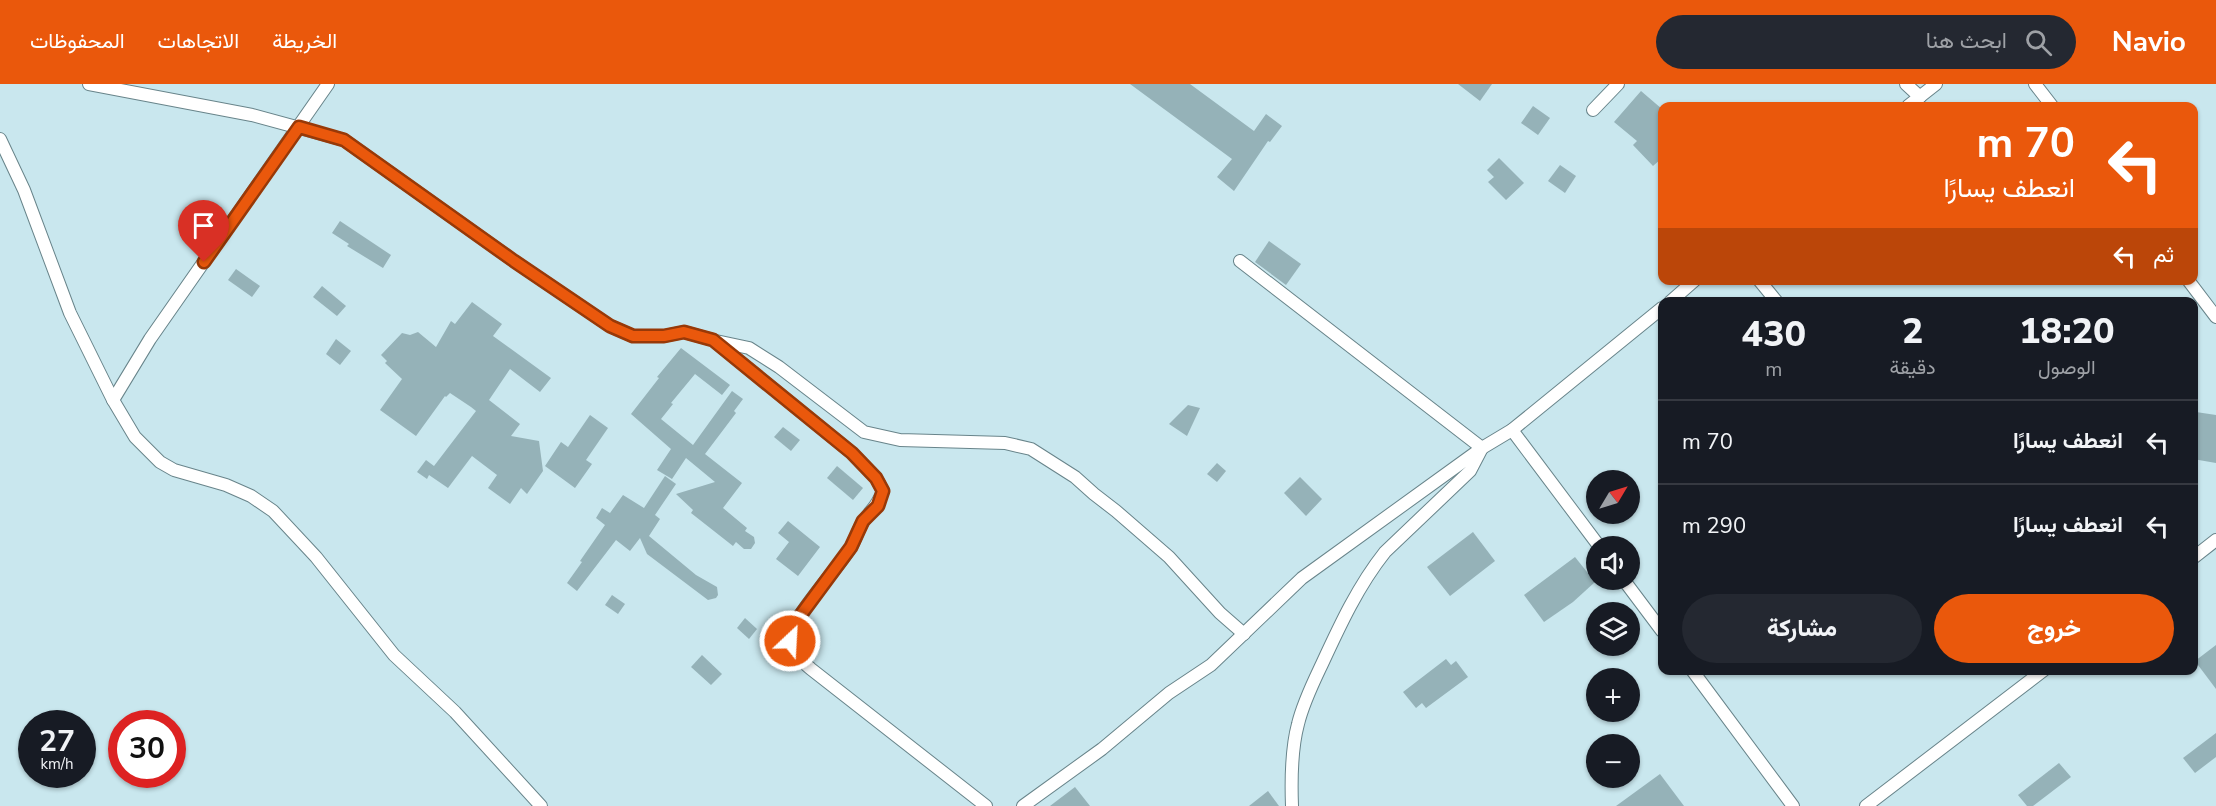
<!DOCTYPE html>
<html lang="ar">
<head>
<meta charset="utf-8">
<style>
	body { margin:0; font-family:"Nunito Sans",Vazirmatn,sans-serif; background:#242831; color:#f1f3f6; direction:rtl; height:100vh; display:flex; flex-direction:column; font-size:22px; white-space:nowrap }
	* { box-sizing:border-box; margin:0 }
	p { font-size:20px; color:#9ea1a6 }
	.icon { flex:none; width:33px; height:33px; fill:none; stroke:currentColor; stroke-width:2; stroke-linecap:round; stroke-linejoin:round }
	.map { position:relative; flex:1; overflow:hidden; direction:ltr }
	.panel { position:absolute; left:1658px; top:213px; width:540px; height:378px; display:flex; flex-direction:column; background:#171b24; border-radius:12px; box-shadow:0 2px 4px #0004; direction:rtl }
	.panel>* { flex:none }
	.top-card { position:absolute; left:1658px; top:18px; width:540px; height:183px; border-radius:12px; box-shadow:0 2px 4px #0004; direction:rtl; background:#ea580c; color:#fff; overflow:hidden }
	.needle { width:39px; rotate:52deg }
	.fabs { position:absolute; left:1586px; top:386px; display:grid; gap:12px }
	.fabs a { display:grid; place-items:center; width:54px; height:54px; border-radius:50%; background:#171b24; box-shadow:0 2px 4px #0004; font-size:30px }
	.speed { position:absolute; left:18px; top:626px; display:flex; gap:12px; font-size:30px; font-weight:700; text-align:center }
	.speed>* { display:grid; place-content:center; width:78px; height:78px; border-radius:50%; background:#171b24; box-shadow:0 2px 4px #0004; line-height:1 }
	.speed small { font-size:15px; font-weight:400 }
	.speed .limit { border:9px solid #d22; background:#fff; color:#111 }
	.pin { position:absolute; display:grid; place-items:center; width:51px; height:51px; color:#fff; margin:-62px -26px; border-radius:50% 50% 50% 0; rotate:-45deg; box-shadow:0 0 6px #0007 }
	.pin .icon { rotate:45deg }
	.me { position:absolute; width:66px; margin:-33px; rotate:25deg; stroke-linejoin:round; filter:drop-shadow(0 0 4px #0008) }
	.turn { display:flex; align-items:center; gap:21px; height:126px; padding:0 24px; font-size:27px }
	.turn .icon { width:78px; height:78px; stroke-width:2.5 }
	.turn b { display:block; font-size:42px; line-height:51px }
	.then { display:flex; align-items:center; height:57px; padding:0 24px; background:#0003; gap:12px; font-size:22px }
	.eta { display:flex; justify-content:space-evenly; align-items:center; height:102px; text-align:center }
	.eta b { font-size:36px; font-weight:800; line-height:42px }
	.action { display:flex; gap:12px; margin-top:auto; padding:12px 24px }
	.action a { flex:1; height:69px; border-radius:36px; background:#ea580c; color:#fff; font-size:24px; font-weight:800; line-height:69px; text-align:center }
	.action a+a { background:#242831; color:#f1f3f6 }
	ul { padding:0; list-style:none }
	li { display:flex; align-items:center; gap:18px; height:84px; padding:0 24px; border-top:2px solid #363941 }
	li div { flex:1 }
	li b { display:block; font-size:22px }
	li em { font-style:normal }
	header { display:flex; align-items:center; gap:36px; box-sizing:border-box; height:84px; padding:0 30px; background:#ea580c; color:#fff }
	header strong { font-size:28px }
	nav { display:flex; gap:33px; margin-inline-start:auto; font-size:21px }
	.search { width:420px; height:54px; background:#242831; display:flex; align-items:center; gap:15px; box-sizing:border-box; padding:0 21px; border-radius:33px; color:#9ea1a6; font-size:22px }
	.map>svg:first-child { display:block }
	.building { fill:#95b2b8 }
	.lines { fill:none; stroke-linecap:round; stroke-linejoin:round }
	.minor-casing { stroke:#68848a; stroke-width:14 }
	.minor { stroke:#fff; stroke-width:12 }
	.route-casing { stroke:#983908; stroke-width:15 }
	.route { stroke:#ea580c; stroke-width:10 }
</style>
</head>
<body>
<header>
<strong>Navio</strong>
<div class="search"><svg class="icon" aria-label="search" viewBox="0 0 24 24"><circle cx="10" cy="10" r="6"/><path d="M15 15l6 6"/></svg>ابحث هنا</div>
<nav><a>الخريطة</a><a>الاتجاهات</a><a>المحفوظات</a></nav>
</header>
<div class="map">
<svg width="2216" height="722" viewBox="0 0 2216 722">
	<rect width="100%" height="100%" fill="#c9e7ee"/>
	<g class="building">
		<polygon points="1130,0 1190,0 1254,47 1266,30 1282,42 1270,58 1268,57 1234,107 1217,93 1232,75"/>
		<polygon points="1458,0 1492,0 1480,17"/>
		<polygon points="1641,7 1662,25 1662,74 1653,82 1633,61 1637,57 1614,38"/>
		<polygon points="1533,22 1550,34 1538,51 1521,39"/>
		<polygon points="1499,74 1524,99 1506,116 1488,98 1494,93 1487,86"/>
		<polygon points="1560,81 1576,92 1565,109 1548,97"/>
		<polygon points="340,137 391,171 383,184 347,162 349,160 332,149"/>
		<polygon points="1269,157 1301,180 1286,201 1255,178"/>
		<polygon points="236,185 260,202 252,213 228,196"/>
		<polygon points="322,202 346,222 337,232 313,213"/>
		<polygon points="472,218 502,240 493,252 551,294 540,308 510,285 489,316 520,340 511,352 539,357 543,387 527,410 521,404 510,420 488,404 497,391 472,372 448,404 429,391 427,395 417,388 426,376 434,382 476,327 471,323 450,309 446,313 445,312 416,352 380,326 402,295 385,279 387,277 381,271 402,249 410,251 418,248 436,263 451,237 455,240"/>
		<polygon points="336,255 351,267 340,281 326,270"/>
		<polygon points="681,264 730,301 722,311 695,290 671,319 673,320 661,335 693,361 732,307 743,315 734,327 736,329 705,370 742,399 723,424 747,444 745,447 754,453 755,459 751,465 744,465 736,458 733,462 691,429 693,426 676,410 715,398 686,374 672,395 657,386 671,365 631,330 659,294 657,293"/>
		<polygon points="1188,321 1200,324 1187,352 1169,340"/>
		<polygon points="2196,328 2216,331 2216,379 2193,375 2193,345"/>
		<polygon points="590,331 608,344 586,376 592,380 575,404 545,382 561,358 568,363"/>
		<polygon points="783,343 800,356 791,367 774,353"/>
		<polygon points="1217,379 1226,387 1217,398 1207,390"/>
		<polygon points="837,382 863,404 853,416 827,394"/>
		<polygon points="665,392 676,400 655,431 660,435 649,452 696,491 717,503 718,511 716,514 708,516 647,470 640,454 630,467 616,456 577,507 567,499 582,478 580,477 605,441 596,434 602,424 610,429 623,411 644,424"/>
		<polygon points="1300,393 1322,415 1306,432 1284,409"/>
		<polygon points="788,437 820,463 798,492 776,475 789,458 778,449"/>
		<polygon points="1473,448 1495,477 1450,512 1427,483"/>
		<polygon points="1575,473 1595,498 1573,518 1544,538 1524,511"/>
		<polygon points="612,511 625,520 618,530 605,521"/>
		<polygon points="745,534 757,545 749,555 737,544"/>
		<polygon points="2216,561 2216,605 2195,577"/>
		<polygon points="702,571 722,590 711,601 691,583"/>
		<polygon points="1446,575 1451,581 1456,577 1468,593 1426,624 1422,619 1416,624 1403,608"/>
		<polygon points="2216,649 2216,673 2195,689 2183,674"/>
		<polygon points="2059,679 2071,693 2033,722 2027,722 2018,711"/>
		<polygon points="1660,690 1684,722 1616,722"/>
		<polygon points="1075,703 1090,722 1050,722"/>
		<polygon points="1268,707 1279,722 1249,722"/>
	</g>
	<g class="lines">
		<g class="minor-casing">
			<g id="minor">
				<path d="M 89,0 L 252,31 L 344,56 L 514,177 L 610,242 L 633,252 L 664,252 L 684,248 L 713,256 L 852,369 L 876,394 L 883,407 C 876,425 872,424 863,438 C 858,445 856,455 851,463 C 839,484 790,534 790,556 C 790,568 802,577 811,585 L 986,722"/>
				<polyline points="1906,0 1920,13"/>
				<polyline points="2035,0 2052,22"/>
				<polyline points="1908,22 1936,0"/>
				<polyline points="1593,26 1618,0"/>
				<polyline points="0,55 24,106 70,229 113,316 135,353 160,378 174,386 226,401 251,412 273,427 316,473 394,571 455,628 541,722"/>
				<path d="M 1240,177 L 1482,364 L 1470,387 L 1385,468 C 1358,502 1340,541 1322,580 C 1313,599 1303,619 1298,640 C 1291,666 1291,695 1292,722"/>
				<polyline points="1759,196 1777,218"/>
				<polyline points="2188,196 2216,233"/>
				<polyline points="1670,218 1695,196"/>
				<polyline points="716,257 749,264 779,283 864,348 900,356 1005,359 1031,365 1075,393 1094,410 1116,427 1169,473 1220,529 1244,550"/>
				<polyline points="113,316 150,255 328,0"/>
				<polyline points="1512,346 1599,462"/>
				<polyline points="2193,474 2216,456"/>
				<polyline points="1623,495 1662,547"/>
				<polyline points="1692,586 1793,722"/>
				<polyline points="1023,722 1102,665 1169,609 1211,581 1302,494 1482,364 1512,346 1662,224"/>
				<polyline points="1866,722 2044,586"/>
			</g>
		</g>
		<use href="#minor" class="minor"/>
	</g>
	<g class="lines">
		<g class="route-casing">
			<polyline id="route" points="204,178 299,43 344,56 514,177 610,242 633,252 664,252 684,248 713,256 852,369 876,394 883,407 878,422 863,437 851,463 800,532 790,557"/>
		</g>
		<use href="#route" class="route"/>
	</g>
</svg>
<div class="fabs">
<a><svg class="needle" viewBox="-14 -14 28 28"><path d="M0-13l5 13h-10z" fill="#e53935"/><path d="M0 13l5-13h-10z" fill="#9ea1a6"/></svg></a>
<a><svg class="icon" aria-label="sound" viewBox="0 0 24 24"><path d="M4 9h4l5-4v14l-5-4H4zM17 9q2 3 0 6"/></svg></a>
<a><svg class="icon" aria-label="layers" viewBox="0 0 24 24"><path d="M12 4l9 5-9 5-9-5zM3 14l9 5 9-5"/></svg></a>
<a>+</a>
<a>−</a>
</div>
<div class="speed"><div>27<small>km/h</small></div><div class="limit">30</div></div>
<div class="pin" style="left:204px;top:178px;background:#d93025"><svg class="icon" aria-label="arrive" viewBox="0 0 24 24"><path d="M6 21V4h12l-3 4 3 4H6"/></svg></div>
<svg class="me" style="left:790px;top:557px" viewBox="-20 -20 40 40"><circle r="17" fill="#ea580c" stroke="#fff" stroke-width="3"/><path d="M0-11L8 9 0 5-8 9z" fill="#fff"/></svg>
<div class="top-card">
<div class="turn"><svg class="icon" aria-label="left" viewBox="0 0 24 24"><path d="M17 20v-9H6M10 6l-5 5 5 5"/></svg><div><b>70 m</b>انعطف يسارًا</div></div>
<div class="then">ثم<svg class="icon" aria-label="left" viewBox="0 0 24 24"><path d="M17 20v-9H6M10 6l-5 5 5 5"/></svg></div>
</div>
<section class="panel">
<div class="eta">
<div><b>18:20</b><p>الوصول</p></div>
<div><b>2</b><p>دقيقة</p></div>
<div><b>430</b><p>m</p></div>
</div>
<ul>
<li><svg class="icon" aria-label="left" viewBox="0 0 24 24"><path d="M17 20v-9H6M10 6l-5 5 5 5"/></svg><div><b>انعطف يسارًا</b></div><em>70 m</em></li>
<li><svg class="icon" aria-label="left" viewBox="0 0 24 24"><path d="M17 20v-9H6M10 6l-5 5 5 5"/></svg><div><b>انعطف يسارًا</b></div><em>290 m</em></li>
</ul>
<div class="action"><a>خروج</a><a>مشاركة</a></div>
</section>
</div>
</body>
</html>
